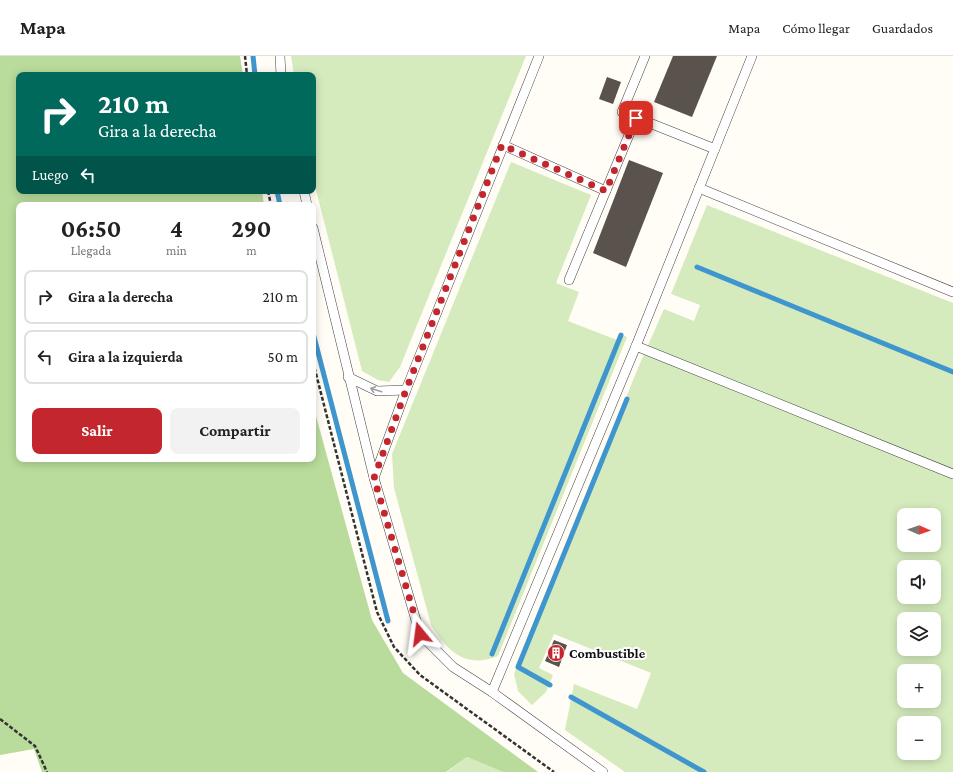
<!DOCTYPE html>
<html lang="es">
<head>
<meta charset="utf-8">
<style>
	body { margin:0; font-family:"Crimson Pro",serif; background:#f2f2f2; color:#222; height:100vh; display:flex; flex-direction:column; font-size:15px; white-space:nowrap }
	* { box-sizing:border-box; margin:0 }
	p { font-size:13px; color:#767676 }
	.icon { flex:none; width:22px; height:22px; fill:none; stroke:currentColor; stroke-width:2; stroke-linecap:round; stroke-linejoin:round }
	.map { position:relative; flex:1; overflow:hidden }
	.sheet { position:absolute; left:16px; top:146px; width:300px; height:260px; display:flex; flex-direction:column; background:#fff; border-radius:8px; box-shadow:0 2px 10px #0003 }
	.sheet>* { flex:none }
	.top-card { position:absolute; left:16px; top:16px; width:300px; height:122px; border-radius:8px; box-shadow:0 2px 10px #0003; background:#00695c; color:#fff; overflow:hidden }
	.needle { width:26px; rotate:92deg }
	.fabs { position:absolute; left:897px; top:452px; display:grid; gap:8px }
	.fabs a { display:grid; place-items:center; width:44px; height:44px; border-radius:8px; background:#fff; box-shadow:0 2px 10px #0003; font-size:20px }
	.pin { position:absolute; display:grid; place-items:center; width:34px; height:34px; color:#fff; margin:-17px; border-radius:8px; box-shadow:0 2px 6px #0006 }
	.me { position:absolute; width:44px; margin:-22px; rotate:344deg; stroke-linejoin:round; filter:drop-shadow(0 0 3px #0008) }
	.turn { display:flex; align-items:center; gap:14px; height:84px; padding:0 16px; font-size:18px }
	.turn .icon { width:52px; height:52px; stroke-width:2.5 }
	.turn b { display:block; font-size:28px; line-height:34px }
	.then { display:flex; align-items:center; height:38px; padding:0 16px; background:#0003; gap:8px; font-size:15px }
	.eta { display:flex; justify-content:space-evenly; align-items:center; height:68px; text-align:center }
	.eta b { font-size:24px; font-weight:700; line-height:28px }
	.button { display:flex; gap:8px; margin-top:auto; padding:8px 16px }
	.button a { flex:1; height:46px; border-radius:8px; background:#c4262e; color:#fff; font-size:16px; font-weight:700; line-height:46px; text-align:center }
	.button a+a { background:#f2f2f2; color:#222 }
	ul { padding:0; list-style:none }
	li { display:flex; align-items:center; gap:12px; height:54px; margin:0 8px 6px; padding:0 8px; border:2px solid #e0e0e0; border-radius:8px }
	li div { flex:1 }
	li b { display:block; font-size:15px }
	li em { font-style:normal }
	header { display:flex; align-items:center; gap:24px; box-sizing:border-box; height:56px; padding:0 20px; background:#fff; border-bottom:1px solid #e0e0e0 }
	header strong { font-size:19px }
	nav { display:flex; gap:22px; margin-inline-start:auto; font-size:14px }
	.map>svg:first-child { display:block }
	.green { fill:#d5ebbd; fill-rule:evenodd }
	.forest { fill:#b9dc9c }
	.lines { fill:none; stroke-linecap:round; stroke-linejoin:round }
	.stream { stroke:#3f96cf; stroke-width:5 }
	.building { fill:#5a524d }
	.lane-casing { stroke:#444; stroke-width:10 }
	.path { stroke:#333; stroke-width:2.5; stroke-dasharray:4 2; stroke-linecap:butt }
	.lane { stroke:#fff; stroke-width:9 }
	.oneway { stroke:#a0a0a0 }
	.route { stroke:#c4262e; stroke-width:7; stroke-dasharray:0 12.6 }
	.labels { text-anchor:middle; dominant-baseline:central; stroke-width:4; stroke-linejoin:round; paint-order:stroke }
	.poi-label { font-size:14px; font-weight:bold; fill:#111; stroke:#fff; text-anchor:start }
</style>
</head>
<body>
<header>
<strong>Mapa</strong>
<nav><a>Mapa</a><a>Cómo llegar</a><a>Guardados</a></nav>
</header>
<div class="map">
<svg width="953" height="716" viewBox="0 0 953 716">
	<rect width="100%" height="100%" fill="#fffdf5"/>
	<g class="green">
		<polygon points="291,0 526,0 400,311 389,326 378,324 362,315 313,122 313,19 294,19"/>
		<path d="M 511,106 L 591,139 L 556,227 L 579,236 L 568,265 L 617,284 L 620,278 L 627,281 L 498,600 C 466,613 448,596 431,569 L 394,432 L 392,398 Z"/>
		<path d="M 707,149 L 953,247 L 953,716 L 625,716 L 565,674 L 574,628 L 637,653 L 651,617 L 554,578 L 539,612 L 553,619 L 546,636 L 532,649 L 518,635 L 514,618 L 638,312 L 664,253 L 694,265 L 700,249 L 671,238 ZM 904,459 L 934,459 L 934,489 L 904,489 ZM 904,511 L 934,511 L 934,541 L 904,541 ZM 904,563 L 934,563 L 934,593 L 904,593 ZM 904,615 L 934,615 L 934,645 L 904,645 ZM 904,667 L 934,667 L 934,697 L 904,697 Z"/>
		<polygon points="467,701 503,716 447,716"/>
	</g>
	<polygon class="forest" points="0,0 240,0 243,19 19,19 19,135 262,135 264,149 19,149 19,403 313,403 313,349 372,564 403,617 538,716 503,716 467,701 446,716 42,716 34,693 0,699"/>
	<g class="lines">
		<g class="stream">
			<polyline points="253,0 255,19"/>
			<polyline points="277,135 280,149"/>
			<polyline points="697,211 953,316"/>
			<polyline points="313,277 388,565"/>
			<polyline points="492,598 621,279"/>
			<polyline points="550,629 518,611 627,343"/>
			<polyline points="571,641 704,716"/>
		</g>
	</g>
	<g class="building">
		<polygon points="673,0 717,0 692,61 654,46"/>
		<polygon points="607,21 621,26 613,48 599,43"/>
		<polygon points="629,104 663,117 626,211 593,197"/>
		<polygon points="554,584 567,589 559,611 545,605"/>
	</g>
	<g class="lines">
		<g class="lane-casing">
			<g id="lane">
				<polyline points="280,0 281,19"/>
				<polyline points="645,0 622,56 715,93"/>
				<polyline points="503,89 606,135"/>
				<polyline points="699,132 953,236"/>
				<polyline points="304,135 307,149"/>
				<polyline points="313,172 374,422 420,578 453,611 492,636 636,290 752,0"/>
				<polyline points="569,224 636,62"/>
				<polyline points="636,290 953,418"/>
				<polyline points="348,321 377,335 406,334"/>
				<polyline points="374,422 406,334 539,0"/>
				<polyline points="492,636 603,716"/>
			</g>
		</g>
		<g class="path">
			<polyline points="245,0 247,19"/>
			<polyline points="268,135 271,149"/>
			<polyline points="313,306 377,556 394,591 420,619 554,716"/>
			<polyline points="0,663 35,690 47,716"/>
		</g>
		<use href="#lane" class="lane"/>
	</g>
	<defs><path id="oneway-shaft" d="M-6 0H5M1.5-3L5.5 0L1.5 3" fill="none" stroke-width="1.6" stroke-linecap="round" stroke-linejoin="round"/></defs>
	<use class="oneway" href="#oneway-shaft" transform="translate(376 334) rotate(-163)"/>
	<g class="lines">
		<polyline class="route" points="420,578 374,422 406,334 502,89 606,135 636,62"/>
	</g>
	<defs>
		<g id="building-disc" transform="scale(0.9)"><circle r="9.5" fill="#c4262e" stroke="#fff"/><path d="M-4-6H4V6H1V3H-1V6H-4ZM-2.5-4.3h1.7v1.8h-1.7ZM.8-4.3h1.7v1.8H.8ZM-2.5-1h1.7V.8h-1.7ZM.8-1h1.7V.8H.8Z" fill="#fff"/></g>
	</defs>
	<g fill-rule="evenodd">
		<use href="#building-disc" x="556" y="597"/>
	</g>
	<g class="labels">
		<g class="poi-label">
			<text x="569" y="597">Combustible</text>
		</g>
	</g>
</svg>
<div class="fabs">
<a><svg class="needle" viewBox="-14 -14 28 28"><path d="M0-13l5 13h-10z" fill="#e53935"/><path d="M0 13l5-13h-10z" fill="#767676"/></svg></a>
<a><svg class="icon" aria-label="sound" viewBox="0 0 24 24"><path d="M4 9h4l5-4v14l-5-4H4zM17 9q2 3 0 6"/></svg></a>
<a><svg class="icon" aria-label="layers" viewBox="0 0 24 24"><path d="M12 4l9 5-9 5-9-5zM3 14l9 5 9-5"/></svg></a>
<a>+</a>
<a>−</a>
</div>
<div class="pin" style="left:636px;top:62px;background:#d93025"><svg class="icon" aria-label="arrive" viewBox="0 0 24 24"><path d="M6 21V4h12l-3 4 3 4H6"/></svg></div>
<svg class="me" style="left:420px;top:578px" viewBox="-20 -20 40 40"><path d="M0-17L14 15 0 8-14 15z" fill="#c4262e" stroke="#fff" stroke-width="4"/></svg>
<div class="top-card">
<div class="turn"><svg class="icon" aria-label="right" viewBox="0 0 24 24"><path d="M7 20v-9h11M14 6l5 5-5 5"/></svg><div><b>210 m</b>Gira a la derecha</div></div>
<div class="then">Luego<svg class="icon" aria-label="left" viewBox="0 0 24 24"><path d="M17 20v-9H6M10 6l-5 5 5 5"/></svg></div>
</div>
<section class="sheet">
<div class="eta">
<div><b>06:50</b><p>Llegada</p></div>
<div><b>4</b><p>min</p></div>
<div><b>290</b><p>m</p></div>
</div>
<ul>
<li><svg class="icon" aria-label="right" viewBox="0 0 24 24"><path d="M7 20v-9h11M14 6l5 5-5 5"/></svg><div><b>Gira a la derecha</b></div><em>210 m</em></li>
<li><svg class="icon" aria-label="left" viewBox="0 0 24 24"><path d="M17 20v-9H6M10 6l-5 5 5 5"/></svg><div><b>Gira a la izquierda</b></div><em>50 m</em></li>
</ul>
<div class="button"><a>Salir</a><a>Compartir</a></div>
</section>
</div>
</body>
</html>
